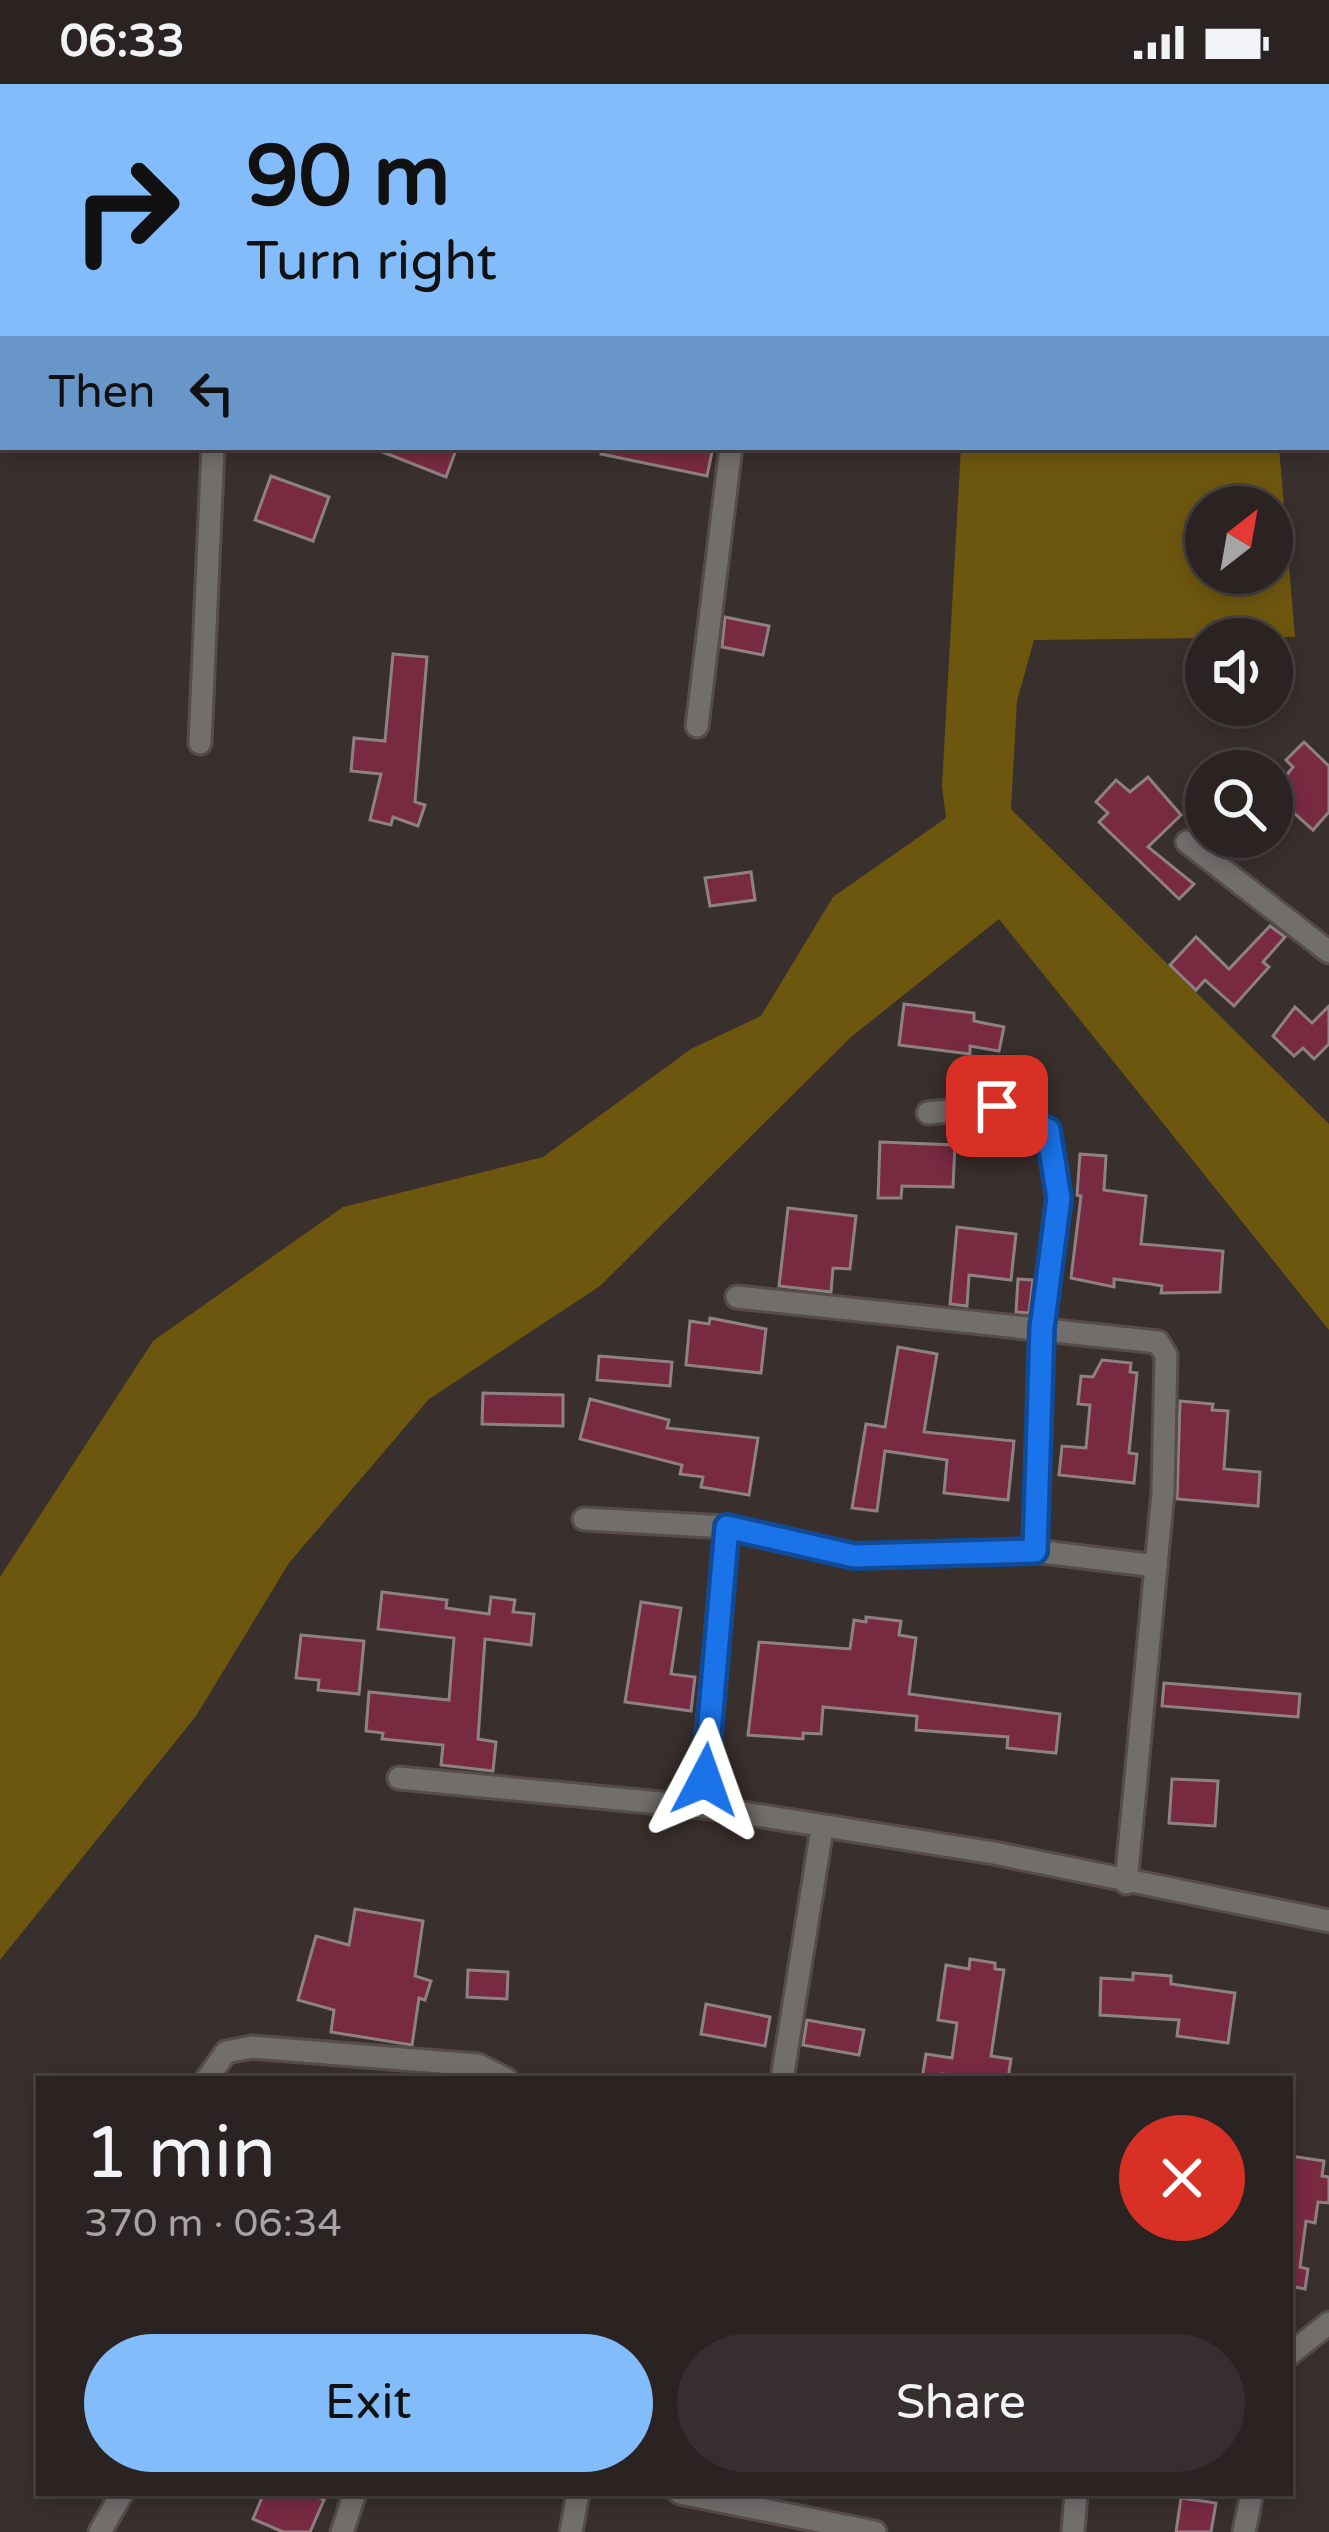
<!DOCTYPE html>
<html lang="en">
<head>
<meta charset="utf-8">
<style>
	body { margin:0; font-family:"Varela Round",sans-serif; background:#372f2f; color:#f1f3f6; height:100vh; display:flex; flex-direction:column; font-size:45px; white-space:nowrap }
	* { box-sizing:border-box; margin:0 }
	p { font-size:39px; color:#a6a4a5 }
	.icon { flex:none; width:66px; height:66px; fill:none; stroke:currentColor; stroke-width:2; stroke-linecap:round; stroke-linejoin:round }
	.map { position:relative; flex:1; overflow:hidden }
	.sheet { position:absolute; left:36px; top:1992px; width:1257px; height:420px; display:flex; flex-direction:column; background:#2b2322; border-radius:0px; box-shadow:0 6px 18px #0003,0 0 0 3px #474040 }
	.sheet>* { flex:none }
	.guide { position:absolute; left:0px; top:0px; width:1329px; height:366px; box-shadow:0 6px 18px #0003,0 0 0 3px #474040; background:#82bcfa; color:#111; overflow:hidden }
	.needle { width:78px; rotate:31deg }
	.buttons { position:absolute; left:1185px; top:402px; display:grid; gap:24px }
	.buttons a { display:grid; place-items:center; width:108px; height:108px; border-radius:50%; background:#2b2322; box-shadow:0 6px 18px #0003,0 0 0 3px #474040; font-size:60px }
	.pin { position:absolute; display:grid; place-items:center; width:102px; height:102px; color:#fff; margin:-51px; border-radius:24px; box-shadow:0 6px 18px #0006 }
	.me { position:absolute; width:132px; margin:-66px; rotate:4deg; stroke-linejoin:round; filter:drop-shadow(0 0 9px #0008) }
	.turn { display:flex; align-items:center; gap:42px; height:252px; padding:0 48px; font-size:54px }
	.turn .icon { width:156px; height:156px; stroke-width:2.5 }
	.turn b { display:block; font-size:84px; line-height:102px }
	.then { display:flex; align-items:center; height:114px; padding:0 48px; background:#0003; gap:24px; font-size:45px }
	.round { display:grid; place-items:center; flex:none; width:126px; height:126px; border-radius:63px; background:#372f2f }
	.headline { display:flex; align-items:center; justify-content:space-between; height:204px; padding:0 48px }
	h1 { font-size:72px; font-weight:600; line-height:90px }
	.button { display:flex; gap:24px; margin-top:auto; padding:24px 48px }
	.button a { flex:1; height:138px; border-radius:72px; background:#82bcfa; color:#111; font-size:48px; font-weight:600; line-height:138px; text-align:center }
	.button a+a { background:#372f2f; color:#f1f3f6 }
	.status { display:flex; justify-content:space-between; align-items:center; height:84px; padding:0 60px; background:#2b2322; direction:ltr }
	.status svg { height:33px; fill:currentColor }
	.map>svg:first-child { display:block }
	.forest { fill:#6d570f; fill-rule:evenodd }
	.building { fill:#782a41; stroke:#8e8183; stroke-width:3 }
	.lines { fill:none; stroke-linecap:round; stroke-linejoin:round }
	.street-casing { stroke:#564c4a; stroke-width:27 }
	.street { stroke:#726e6b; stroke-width:21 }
	.route-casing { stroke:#114b97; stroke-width:30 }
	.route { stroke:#1a73e8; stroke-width:21 }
</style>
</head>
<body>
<div class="status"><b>06:33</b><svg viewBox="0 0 49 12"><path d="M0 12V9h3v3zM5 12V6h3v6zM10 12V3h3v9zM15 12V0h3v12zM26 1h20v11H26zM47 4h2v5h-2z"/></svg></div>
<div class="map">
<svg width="1329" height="2448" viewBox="0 0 1329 2448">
	<rect width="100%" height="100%" fill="#392f2d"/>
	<g class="forest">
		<polygon points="866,0 1315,0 1316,3 865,3"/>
		<path d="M 961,363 L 1279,363 L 1295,553 L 1034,556 L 1017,617 L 1011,725 L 1329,1040 L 1329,1246 L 999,835 L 851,953 L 600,1202 L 429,1315 L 289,1479 L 196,1632 L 0,1876 L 0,1493 L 153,1257 L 343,1123 L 543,1073 L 691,965 L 761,932 L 833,813 L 946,734 L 942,702 ZM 1206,423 L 1272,423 L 1272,489 L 1206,489 Z"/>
	</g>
	<g class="building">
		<polygon points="370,363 457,363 446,393"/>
		<polygon points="602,363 713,363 707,392 601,370"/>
		<polygon points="271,392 329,413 313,457 255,436"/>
		<polygon points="725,533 769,542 763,571 722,563"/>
		<polygon points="393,570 427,573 415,718 425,721 418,742 393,733 391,741 370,736 381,690 351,687 354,654 385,657"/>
		<polygon points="1304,658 1329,682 1329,728 1313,746 1272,709 1293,683 1286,676"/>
		<polygon points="1148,693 1181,731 1148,763 1194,800 1179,815 1099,738 1108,729 1096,718 1116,696 1130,708"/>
		<polygon points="751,788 755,816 710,822 705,794"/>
		<polygon points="1270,842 1285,853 1263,878 1269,883 1234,922 1205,896 1196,906 1170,881 1196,853 1229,885"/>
		<polygon points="904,920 974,929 974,937 1004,943 999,967 970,962 970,970 899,961"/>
		<polygon points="1329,922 1329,960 1314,975 1303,964 1294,972 1273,952 1295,923 1312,939"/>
		<polygon points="880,1058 955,1061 953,1103 902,1102 901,1114 878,1114"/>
		<polygon points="1080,1070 1106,1072 1104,1106 1146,1112 1141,1160 1223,1167 1220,1208 1161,1209 1162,1202 1151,1200 1114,1195 1114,1203 1071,1194 1081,1112 1077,1111"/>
		<polygon points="788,1124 856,1132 850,1185 833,1184 831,1208 779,1202"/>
		<polygon points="957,1143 1016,1150 1011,1196 969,1191 967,1222 950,1220"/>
		<polygon points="1018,1195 1033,1196 1029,1229 1016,1228"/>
		<polygon points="710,1234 766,1245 761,1289 686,1281 690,1237 709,1240"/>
		<polygon points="898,1263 937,1270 924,1348 1014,1357 1008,1416 944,1409 947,1376 885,1367 877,1427 852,1424 866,1340 885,1343"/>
		<polygon points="599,1272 672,1278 670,1302 597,1296"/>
		<polygon points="1102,1276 1131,1279 1130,1288 1137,1289 1129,1369 1137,1370 1134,1399 1059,1391 1062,1362 1086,1364 1090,1321 1078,1320 1081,1292 1093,1293"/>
		<polygon points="483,1309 563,1311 563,1342 482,1340"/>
		<polygon points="590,1315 669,1336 667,1344 758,1354 749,1411 701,1403 703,1393 680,1390 682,1381 580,1355"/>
		<polygon points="1180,1317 1213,1320 1212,1326 1228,1327 1224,1385 1260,1388 1258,1422 1177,1415"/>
		<polygon points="382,1508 447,1516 446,1524 489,1530 491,1513 515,1516 513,1528 534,1530 531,1561 485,1555 478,1655 496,1658 493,1687 441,1681 443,1661 382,1655 383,1649 366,1647 369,1608 449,1616 454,1554 378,1545"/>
		<polygon points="641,1518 681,1524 671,1590 695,1593 691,1627 625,1618"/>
		<polygon points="866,1533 901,1537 899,1551 916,1554 909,1610 1060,1630 1056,1669 1007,1664 1008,1653 916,1646 917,1632 823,1623 821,1650 803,1649 803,1655 748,1651 759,1558 850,1565 854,1536 866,1538"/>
		<polygon points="301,1551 364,1557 359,1610 318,1606 319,1596 296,1594"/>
		<polygon points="1164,1599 1300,1610 1298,1633 1162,1622"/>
		<polygon points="1172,1695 1218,1697 1215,1742 1169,1739"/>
		<polygon points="355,1825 423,1837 415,1892 431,1897 425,1916 419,1914 412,1961 331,1948 334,1926 298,1916 316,1852 349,1861"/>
		<polygon points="970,1875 995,1879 995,1885 1004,1886 991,1972 1011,1975 1008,1995 942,1990 942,1995 922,1995 926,1970 952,1974 957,1939 938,1936 946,1881 969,1885"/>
		<polygon points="468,1886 508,1888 507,1915 467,1913"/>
		<polygon points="1133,1889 1171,1892 1171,1900 1235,1909 1228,1959 1177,1952 1179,1936 1100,1931 1101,1894 1133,1896"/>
		<polygon points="706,1920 770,1933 765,1962 701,1950"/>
		<polygon points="807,1936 864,1946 859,1971 803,1961"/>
		<polygon points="1291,2072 1324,2077 1322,2092 1329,2093 1329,2119 1318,2118 1315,2139 1306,2137 1300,2183 1308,2185 1305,2205 1290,2202"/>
		<polygon points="264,2409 308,2409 324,2416 310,2448 283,2448 253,2435"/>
		<polygon points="1181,2414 1216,2419 1211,2448 1176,2448"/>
	</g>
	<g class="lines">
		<g class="street-casing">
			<g id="street">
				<polyline points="632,0 644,3"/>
				<polyline points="267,3 267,0"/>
				<polyline points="520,3 520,0"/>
				<polyline points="839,3 839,0"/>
				<polyline points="1326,28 1329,28"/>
				<polyline points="0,104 3,105"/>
				<polyline points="0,333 3,333"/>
				<polyline points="697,642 731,363"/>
				<polyline points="200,659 213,363"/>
				<polyline points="1187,758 1329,868"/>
				<polyline points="928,1029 997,1022 1048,1046 1059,1114 1042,1244 1035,1467"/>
				<polyline points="737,1213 1158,1258 1166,1271 1163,1408 1126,1799"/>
				<polyline points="584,1435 727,1443 854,1472 1035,1467 1156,1482"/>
				<polyline points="399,1694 712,1724 994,1769 1329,1837"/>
				<polyline points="712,1724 704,1680 727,1443"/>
				<polyline points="207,1995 226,1968 252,1963 478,1981 506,1995"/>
				<polyline points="782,1995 822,1745"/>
				<polyline points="1290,2270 1329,2239"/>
				<polyline points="680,2409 875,2448"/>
				<polyline points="100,2448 122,2409"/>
				<polyline points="342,2448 355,2409"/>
				<polyline points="571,2448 578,2409"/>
				<polyline points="1073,2448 1076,2409"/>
				<polyline points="1244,2448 1252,2409"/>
			</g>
		</g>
		<use href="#street" class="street"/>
	</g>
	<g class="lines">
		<g class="route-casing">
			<polyline id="route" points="705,1696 727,1443 854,1472 1035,1467 1042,1244 1059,1114 1048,1046 997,1022"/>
		</g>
		<use href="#route" class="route"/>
	</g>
</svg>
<div class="buttons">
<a><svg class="needle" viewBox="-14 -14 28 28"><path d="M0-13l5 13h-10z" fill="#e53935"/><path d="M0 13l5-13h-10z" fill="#a6a4a5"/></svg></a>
<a><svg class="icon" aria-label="sound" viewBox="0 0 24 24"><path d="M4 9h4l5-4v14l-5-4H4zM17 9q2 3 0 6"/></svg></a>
<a><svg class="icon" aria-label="search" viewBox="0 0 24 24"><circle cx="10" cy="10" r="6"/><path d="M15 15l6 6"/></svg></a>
</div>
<div class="pin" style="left:997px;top:1022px;background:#d93025"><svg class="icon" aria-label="arrive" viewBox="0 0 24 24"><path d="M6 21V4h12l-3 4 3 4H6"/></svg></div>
<svg class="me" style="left:705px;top:1696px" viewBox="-20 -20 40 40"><path d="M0-17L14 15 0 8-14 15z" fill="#1a73e8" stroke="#fff" stroke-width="4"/></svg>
<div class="guide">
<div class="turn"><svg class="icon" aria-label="right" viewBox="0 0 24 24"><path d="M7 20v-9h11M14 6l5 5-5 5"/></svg><div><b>90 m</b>Turn right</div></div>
<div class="then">Then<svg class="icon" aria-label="left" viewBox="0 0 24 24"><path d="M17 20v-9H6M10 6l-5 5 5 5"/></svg></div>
</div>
<section class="sheet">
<div class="headline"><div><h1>1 min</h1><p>370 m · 06:34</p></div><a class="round" style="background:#d93025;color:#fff"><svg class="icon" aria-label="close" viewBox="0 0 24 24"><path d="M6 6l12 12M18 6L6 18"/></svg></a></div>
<div class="button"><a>Exit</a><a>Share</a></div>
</section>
</div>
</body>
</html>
